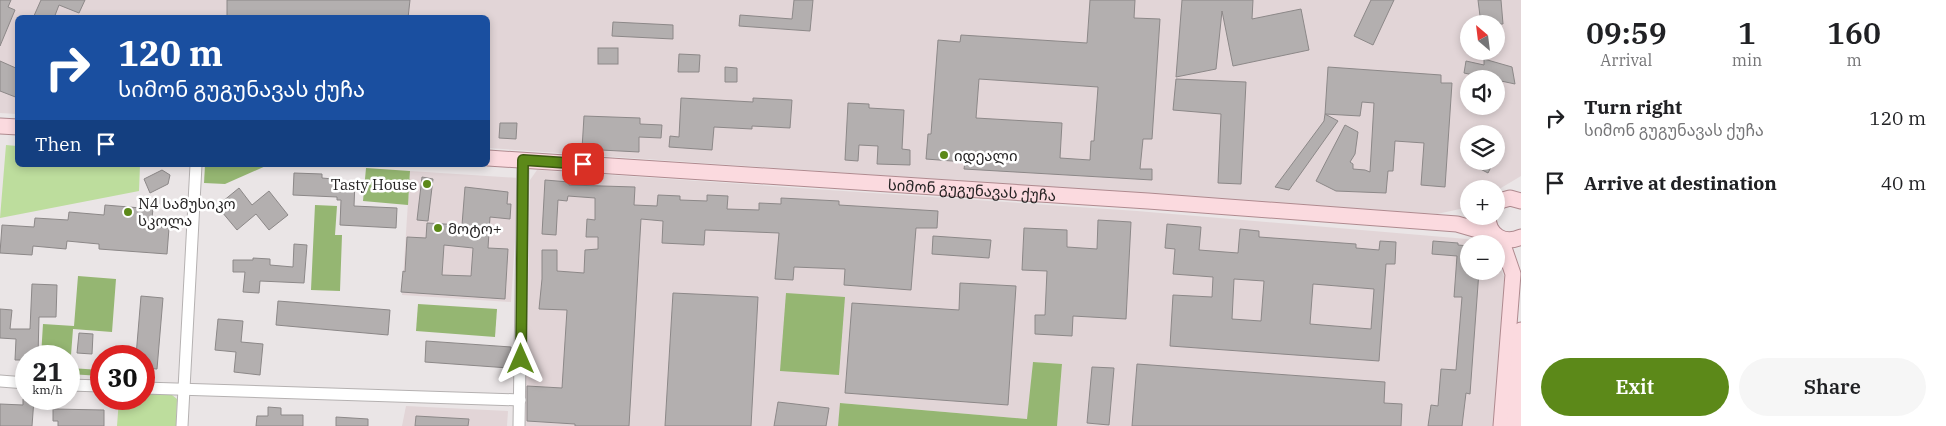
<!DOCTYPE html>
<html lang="en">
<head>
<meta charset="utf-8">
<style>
	body { margin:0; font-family:"IBM Plex Serif","Noto Sans Georgian",serif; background:#f6f6f6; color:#202124; height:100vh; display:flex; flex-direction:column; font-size:19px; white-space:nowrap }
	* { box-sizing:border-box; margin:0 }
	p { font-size:16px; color:#757577 }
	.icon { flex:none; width:28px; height:28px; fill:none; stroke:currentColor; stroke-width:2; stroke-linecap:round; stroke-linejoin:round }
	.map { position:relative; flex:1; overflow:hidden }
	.details { display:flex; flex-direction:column; background:#fff; width:425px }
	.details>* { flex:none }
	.top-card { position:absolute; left:15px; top:15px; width:475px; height:152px; border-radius:8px; box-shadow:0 2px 8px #0003; background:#1a4fa0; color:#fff; overflow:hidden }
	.needle { width:32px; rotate:332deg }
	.tools { position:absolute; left:1460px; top:15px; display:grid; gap:10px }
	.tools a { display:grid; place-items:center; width:45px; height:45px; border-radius:50%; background:#fff; box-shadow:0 2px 8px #0003; font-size:25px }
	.speed { position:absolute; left:15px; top:345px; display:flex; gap:10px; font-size:25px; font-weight:700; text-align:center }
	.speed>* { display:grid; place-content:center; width:65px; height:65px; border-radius:50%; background:#fff; box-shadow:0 2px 8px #0003; line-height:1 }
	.speed small { font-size:12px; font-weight:400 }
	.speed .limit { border:8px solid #d22; background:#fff; color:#111 }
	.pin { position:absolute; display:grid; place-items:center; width:42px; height:42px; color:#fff; margin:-21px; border-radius:10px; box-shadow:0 2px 8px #0006 }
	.me { position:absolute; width:55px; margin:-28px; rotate:0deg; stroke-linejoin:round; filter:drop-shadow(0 0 4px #0008) }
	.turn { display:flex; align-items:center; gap:18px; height:105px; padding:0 20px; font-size:22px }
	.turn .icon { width:65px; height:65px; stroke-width:2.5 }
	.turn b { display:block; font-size:35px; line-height:42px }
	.then { display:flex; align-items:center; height:48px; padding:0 20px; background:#0003; gap:10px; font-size:19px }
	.eta { display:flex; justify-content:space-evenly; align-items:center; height:85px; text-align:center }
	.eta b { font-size:30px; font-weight:600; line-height:35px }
	.button { display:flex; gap:10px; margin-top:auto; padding:10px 20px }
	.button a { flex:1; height:58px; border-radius:30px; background:#5c8919; color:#fff; font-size:20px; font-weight:600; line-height:58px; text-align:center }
	.button a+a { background:#f6f6f6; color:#202124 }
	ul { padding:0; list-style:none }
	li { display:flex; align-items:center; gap:15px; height:65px; padding:0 20px }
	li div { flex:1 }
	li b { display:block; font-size:19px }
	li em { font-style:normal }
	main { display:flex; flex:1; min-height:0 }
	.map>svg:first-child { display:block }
	.built { fill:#e2d5d7; fill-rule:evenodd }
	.green { fill:#bddd9d }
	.forest { fill:#95b672 }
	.building { fill:#b3afaf; stroke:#8c8888; fill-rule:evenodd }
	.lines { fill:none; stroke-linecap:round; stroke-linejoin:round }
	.minor-casing { stroke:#b5b1b1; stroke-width:13 }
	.major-casing { stroke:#af8a8f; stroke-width:17 }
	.minor { stroke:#fff; stroke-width:11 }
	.major { stroke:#fbdadf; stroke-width:15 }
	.route-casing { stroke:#3c5910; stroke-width:12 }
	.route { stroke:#5c8919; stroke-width:9 }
	.poi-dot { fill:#5c8919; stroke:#fff; stroke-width:2 }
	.labels { text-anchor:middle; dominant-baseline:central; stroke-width:5; stroke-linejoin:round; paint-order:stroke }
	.poi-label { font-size:15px; fill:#252323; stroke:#fff; text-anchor:start }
	.street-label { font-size:15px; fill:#252323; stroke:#fff }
</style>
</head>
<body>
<main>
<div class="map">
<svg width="1521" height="426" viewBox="0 0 1521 426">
	<rect width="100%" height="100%" fill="#eae5e6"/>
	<g class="built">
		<path d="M 0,0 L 1521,0 L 1521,176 L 1496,191 L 1496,189 L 1469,189 L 1469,207 L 1437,214 L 488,148 L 488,18 L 18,18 L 17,114 L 0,113 ZM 1469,24 L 1496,24 L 1496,51 L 1469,51 ZM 1469,79 L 1496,79 L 1496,106 L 1469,106 ZM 1469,134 L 1496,134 L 1496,161 L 1469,161 Z"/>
		<polygon points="537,170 1137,211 1467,239 1481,244 1469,244 1469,271 1496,271 1496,260 1505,278 1493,426 1057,426 1062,365 1033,362 1028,419 841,403 838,426 525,426 530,180"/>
		<polygon points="410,171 519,178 511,302 402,295"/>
		<polygon points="406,406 508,411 507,426 402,426"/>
	</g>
	<g class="green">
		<polygon points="6,145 17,146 18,165 140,165 139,191 0,218"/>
		<polygon points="144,393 172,395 177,399 176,426 117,426 119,399 144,399"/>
	</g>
	<g class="forest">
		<polygon points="205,165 268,165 225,184 204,183"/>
		<polygon points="366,168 410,171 408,205 363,201"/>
		<polygon points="315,205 337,206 335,235 342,235 340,291 311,290"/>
		<polygon points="78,276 116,279 112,332 73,329 70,368 101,370 101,376 69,374 69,356 41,356 43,324 74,326"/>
		<polygon points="786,293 845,297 839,375 780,371"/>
		<polygon points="418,304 497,309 495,337 416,331"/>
		<polygon points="1033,362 1062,364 1057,426 838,426 840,403 1027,419"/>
	</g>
	<g class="building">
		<polygon points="0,0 11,0 8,7 15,10 0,46"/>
		<polygon points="41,0 85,0 79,13 59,5 54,18 33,18"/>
		<polygon points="227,0 410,0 408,18 227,18"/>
		<polygon points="794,0 813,0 810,31 739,26 740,15 792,19"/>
		<path d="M 1090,0 L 1135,0 L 1134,18 L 1160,19 L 1152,139 L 1143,139 L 1140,169 L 1152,169 L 1152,180 L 964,169 L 965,162 L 926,159 L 928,134 L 931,134 L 938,40 L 960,42 L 961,35 L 1087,43 ZM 979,79 L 1098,87 L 1094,141 L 1091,141 L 1090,160 L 1060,158 L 1062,123 L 976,118 Z"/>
		<polygon points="1182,0 1253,0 1252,19 1301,9 1309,50 1233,66 1222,11 1216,69 1176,77"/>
		<polygon points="1371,0 1394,0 1373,45 1354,36"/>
		<polygon points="1478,0 1501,0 1503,24 1481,24"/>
		<polygon points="613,22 673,25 673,39 612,36"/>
		<rect x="598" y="48" width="20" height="16"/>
		<polygon points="679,54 700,55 699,72 678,72"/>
		<polygon points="1484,59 1512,67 1515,84 1464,73 1466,61 1484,65"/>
		<polygon points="0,61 18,69 18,98 0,91"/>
		<polygon points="725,67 737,68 737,82 725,82"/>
		<polygon points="1328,67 1441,75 1441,83 1452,83 1445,187 1421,185 1424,143 1395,141 1393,171 1388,171 1386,193 1336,191 1316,181 1345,125 1358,132 1355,154 1350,162 1353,164 1353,169 1365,170 1370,172 1374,103 1362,102 1360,116 1325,114"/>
		<polygon points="1176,79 1246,82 1241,184 1218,183 1221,114 1173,110"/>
		<polygon points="681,98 753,102 753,98 792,100 790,128 752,126 752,129 714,127 712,150 669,147 670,136 679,137"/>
		<polygon points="848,103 869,104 869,108 904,110 902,149 910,150 910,165 877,164 878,146 859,145 858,161 845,160"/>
		<polygon points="1325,114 1338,121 1289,190 1275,187 1324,121"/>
		<polygon points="584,116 640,118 640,124 662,125 661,138 639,137 639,152 582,149"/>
		<polygon points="500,123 517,123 516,139 499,138"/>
		<polygon points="1465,161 1494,161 1488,173"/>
		<polygon points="162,170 170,175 168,184 150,193 144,179"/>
		<polygon points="294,173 322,174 322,178 333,179 333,182 355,182 354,206 397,208 396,228 340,225 341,200 337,200 337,197 293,195"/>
		<polygon points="422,177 433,179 428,221 417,220"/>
		<polygon points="545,180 569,182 569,185 635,187 634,205 657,206 658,195 680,196 680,200 707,201 707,195 728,196 727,209 759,210 759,203 781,204 781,198 839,201 839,205 938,211 937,228 916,228 911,290 844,285 845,269 794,267 793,280 775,279 779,233 705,230 704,245 662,243 663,221 641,219 629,426 575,426 575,424 527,421 527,386 562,388 567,310 539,309 542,279 542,250 557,250 557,271 584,273 585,250 598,249 598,237 586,237 587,219 595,220 595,198 568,196 567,201 558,200 556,235 542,234"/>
		<path d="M 465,187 L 508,192 L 507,204 L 511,204 L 510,219 L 490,217 L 488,248 L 508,249 L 505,299 L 401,292 L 403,271 L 405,272 L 407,237 L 426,238 L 427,223 L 462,225 ZM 444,245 L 473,248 L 471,276 L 442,275 Z"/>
		<polygon points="239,188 252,205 269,191 288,215 269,230 256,214 237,230 217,206"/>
		<polygon points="105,205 153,209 151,226 169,228 167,254 99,249 99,244 67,241 66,249 33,246 32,255 0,253 2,225 34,227 35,218 68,220 69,212 104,215"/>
		<polygon points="1098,220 1131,222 1126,319 1073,316 1072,336 1035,334 1035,315 1045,315 1047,271 1022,270 1024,228 1067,230 1067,247 1097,249"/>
		<path d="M 1167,224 L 1201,227 L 1199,250 L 1238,253 L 1240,229 L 1259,231 L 1259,237 L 1356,244 L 1356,248 L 1379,250 L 1380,241 L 1396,242 L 1395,264 L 1386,264 L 1379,361 L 1170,346 L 1173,295 L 1212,297 L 1213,277 L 1173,274 L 1175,249 L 1165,248 ZM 1234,279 L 1264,281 L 1261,321 L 1232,319 ZM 1313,284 L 1374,289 L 1371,329 L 1310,324 Z"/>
		<polygon points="933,236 991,240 989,258 932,254"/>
		<polygon points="1433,241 1458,243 1458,245 1469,246 1469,271 1479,271 1470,394 1466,393 1462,426 1428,426 1431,405 1438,406 1441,369 1456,370 1462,297 1454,297 1457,256 1432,254"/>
		<polygon points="294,244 307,245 304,283 260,281 259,293 243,292 245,272 233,272 233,260 253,260 253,258 270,259 270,265 293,267"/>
		<polygon points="960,283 1016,286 1008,405 845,393 852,303 959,310"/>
		<polygon points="32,284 57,285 56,317 39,317 38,356 26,356 26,360 15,360 16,339 0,338 0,309 12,310 10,329 30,329"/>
		<polygon points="673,293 758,297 751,426 665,426"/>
		<polygon points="141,296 163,298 157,369 144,368 144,356 136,356"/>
		<polygon points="278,301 390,310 388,335 276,325"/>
		<polygon points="218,319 243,321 241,342 263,344 260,375 234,372 236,352 215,350"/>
		<polygon points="79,333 93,334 92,354 77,353"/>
		<polygon points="426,341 511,347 509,368 425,362"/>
		<polygon points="1137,364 1385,382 1384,403 1402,404 1401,426 1132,426"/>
		<polygon points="1092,367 1114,368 1109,425 1087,423"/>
		<polygon points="23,399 34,399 32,426 0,426 0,404 23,405"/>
		<polygon points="778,402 829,408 826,426 774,426"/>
		<polygon points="268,407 281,408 281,415 303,415 303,426 256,426 257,416 268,416"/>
		<polygon points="53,409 104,410 104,426 58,426 58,421 53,421"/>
		<polygon points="416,416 469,419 468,426 415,426"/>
		<polygon points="336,417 368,419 368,426 336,426"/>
	</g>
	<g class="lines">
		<g class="minor-casing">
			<g id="minor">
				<polyline points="0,381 26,383"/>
				<polyline points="69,385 101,386"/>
				<polyline points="144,388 520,400"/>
				<polyline points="182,426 196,165"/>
				<polyline points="519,426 523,160"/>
			</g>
		</g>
		<g class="major-casing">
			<g id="major">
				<polyline points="0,126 18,127"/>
				<path id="s1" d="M 488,158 L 1148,201 L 1457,224 L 1495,235"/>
				<polyline points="1496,202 1510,198 1521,201"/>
				<path d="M 1488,216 C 1488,235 1504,245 1521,237"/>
				<polyline points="1501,426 1513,274 1501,239"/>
				<polyline points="1514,426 1521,330"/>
			</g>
		</g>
		<use href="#minor" class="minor"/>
		<use href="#major" class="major"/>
	</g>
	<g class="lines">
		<g class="route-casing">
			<polyline id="route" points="521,359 523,160 583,164"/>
		</g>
		<use href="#route" class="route"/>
	</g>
	<g class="poi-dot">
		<circle cx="944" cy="155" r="5"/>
		<circle cx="427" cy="184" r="5"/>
		<circle cx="128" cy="212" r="5"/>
		<circle cx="438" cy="228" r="5"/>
	</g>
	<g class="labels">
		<g class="poi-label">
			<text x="954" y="155">იდეალი</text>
			<text x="417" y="184" text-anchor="end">Tasty House</text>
			<text x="138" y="203">N4 სამუსიკო<tspan x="138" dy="17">სკოლა</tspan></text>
			<text x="448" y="228">მოტო+</text>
		</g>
		<g class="street-label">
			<text stroke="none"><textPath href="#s1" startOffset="485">სიმონ გუგუნავას ქუჩა</textPath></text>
		</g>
	</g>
</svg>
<div class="tools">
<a><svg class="needle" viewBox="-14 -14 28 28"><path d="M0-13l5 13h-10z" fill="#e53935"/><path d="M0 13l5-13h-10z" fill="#757577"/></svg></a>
<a><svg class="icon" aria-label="sound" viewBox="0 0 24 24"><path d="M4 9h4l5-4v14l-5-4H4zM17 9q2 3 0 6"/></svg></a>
<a><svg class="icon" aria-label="layers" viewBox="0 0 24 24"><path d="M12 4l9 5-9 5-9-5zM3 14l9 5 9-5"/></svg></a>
<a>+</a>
<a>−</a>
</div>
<div class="speed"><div>21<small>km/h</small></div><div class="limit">30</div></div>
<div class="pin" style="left:583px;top:164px;background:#d93025"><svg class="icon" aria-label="arrive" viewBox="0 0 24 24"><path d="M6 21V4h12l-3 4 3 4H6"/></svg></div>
<svg class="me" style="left:521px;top:359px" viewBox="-20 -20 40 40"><path d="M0-17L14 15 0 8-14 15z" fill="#5c8919" stroke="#fff" stroke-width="4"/></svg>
<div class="top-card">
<div class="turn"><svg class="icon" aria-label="right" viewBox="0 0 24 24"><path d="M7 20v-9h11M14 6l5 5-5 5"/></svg><div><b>120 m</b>სიმონ გუგუნავას ქუჩა</div></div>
<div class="then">Then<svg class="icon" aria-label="arrive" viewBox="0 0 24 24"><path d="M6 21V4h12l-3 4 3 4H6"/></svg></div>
</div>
</div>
<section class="details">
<div class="eta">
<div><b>09:59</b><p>Arrival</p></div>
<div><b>1</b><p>min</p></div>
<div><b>160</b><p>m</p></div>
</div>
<ul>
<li><svg class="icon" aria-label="right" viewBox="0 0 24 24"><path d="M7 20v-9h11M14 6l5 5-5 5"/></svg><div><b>Turn right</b><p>სიმონ გუგუნავას ქუჩა</p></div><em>120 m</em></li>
<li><svg class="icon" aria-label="arrive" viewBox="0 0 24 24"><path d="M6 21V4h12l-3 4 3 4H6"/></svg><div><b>Arrive at destination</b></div><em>40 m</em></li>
</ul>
<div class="button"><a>Exit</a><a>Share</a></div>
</section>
</main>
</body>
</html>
